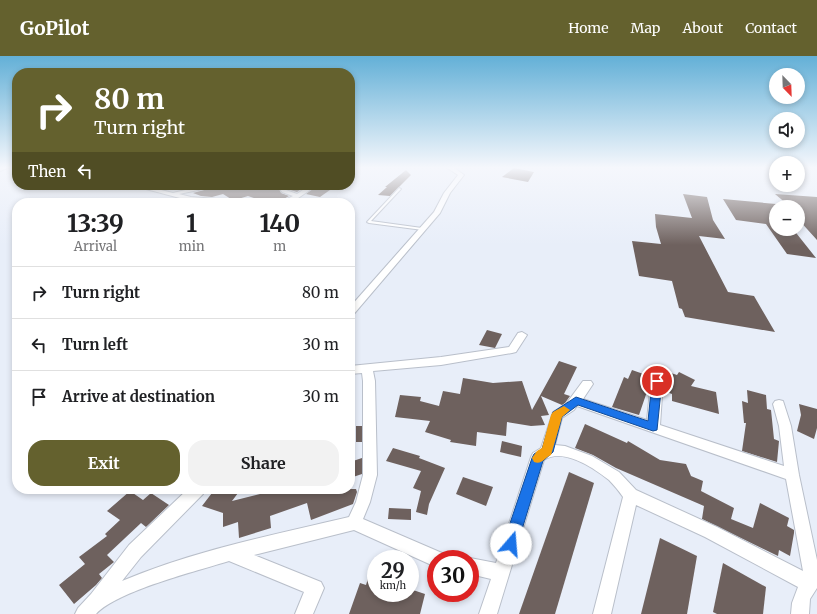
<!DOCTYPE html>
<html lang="en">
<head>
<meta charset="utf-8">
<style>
	body { margin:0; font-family:Merriweather,serif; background:#f2f2f2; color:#202124; height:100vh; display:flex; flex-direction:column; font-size:15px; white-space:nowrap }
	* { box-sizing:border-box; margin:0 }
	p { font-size:13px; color:#757577 }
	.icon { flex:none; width:22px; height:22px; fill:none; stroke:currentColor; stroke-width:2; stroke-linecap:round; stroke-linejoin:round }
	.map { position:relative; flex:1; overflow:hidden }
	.panel { position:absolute; left:12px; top:142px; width:343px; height:296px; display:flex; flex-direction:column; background:#fff; border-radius:16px; box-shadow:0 2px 6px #0003 }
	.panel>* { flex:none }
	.hud { position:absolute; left:12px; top:12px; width:343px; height:122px; border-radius:16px; box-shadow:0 2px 6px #0003; background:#64612e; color:#fff; overflow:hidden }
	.needle { width:26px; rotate:157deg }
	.buttons { position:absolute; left:769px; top:12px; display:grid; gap:8px }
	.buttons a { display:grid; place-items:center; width:36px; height:36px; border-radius:50%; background:#fff; box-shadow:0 2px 6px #0003; font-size:20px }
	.speed { position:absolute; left:367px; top:494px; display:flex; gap:8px; font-size:20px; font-weight:700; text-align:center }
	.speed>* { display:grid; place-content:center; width:52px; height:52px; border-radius:50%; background:#fff; box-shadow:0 2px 6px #0003; line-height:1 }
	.speed small { font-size:10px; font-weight:400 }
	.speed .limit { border:6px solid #d22; background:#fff; color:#111 }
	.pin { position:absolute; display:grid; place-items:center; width:34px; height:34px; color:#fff; margin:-17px; border:2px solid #fff; border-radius:50%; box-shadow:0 1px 4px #0007 }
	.me { position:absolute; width:44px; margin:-22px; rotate:18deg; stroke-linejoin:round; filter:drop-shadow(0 0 3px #0008) }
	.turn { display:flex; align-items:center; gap:14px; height:84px; padding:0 16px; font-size:18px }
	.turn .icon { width:52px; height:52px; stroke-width:2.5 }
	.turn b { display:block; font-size:28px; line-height:34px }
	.then { display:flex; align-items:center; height:38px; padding:0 16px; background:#0003; gap:8px; font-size:15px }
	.eta { display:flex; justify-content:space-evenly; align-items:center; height:68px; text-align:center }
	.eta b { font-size:24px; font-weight:700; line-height:28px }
	.cta { display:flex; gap:8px; margin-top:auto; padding:8px 16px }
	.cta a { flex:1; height:46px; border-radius:16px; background:#64612e; color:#fff; font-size:16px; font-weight:700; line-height:46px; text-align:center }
	.cta a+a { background:#f2f2f2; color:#202124 }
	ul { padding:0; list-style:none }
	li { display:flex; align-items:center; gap:12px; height:52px; padding:0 16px; border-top:1px solid #e0e0e0 }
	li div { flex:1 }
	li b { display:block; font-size:15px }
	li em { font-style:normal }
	header { display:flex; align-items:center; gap:24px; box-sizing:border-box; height:56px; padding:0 20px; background:#64612e; color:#fff }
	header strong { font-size:19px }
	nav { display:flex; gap:22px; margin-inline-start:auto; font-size:14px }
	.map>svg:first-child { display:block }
	.building { fill:#6e615e }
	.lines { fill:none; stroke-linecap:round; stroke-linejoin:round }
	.service-casing { stroke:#b9bfca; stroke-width:2 }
	.minor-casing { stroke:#b9bfca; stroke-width:2 }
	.service { fill:#fff; fill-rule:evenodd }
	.minor { fill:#fff; fill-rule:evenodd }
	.route { fill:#1a73e8; stroke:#114b97 }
	.slow { fill:#f59e0b }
</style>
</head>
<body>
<header>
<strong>GoPilot</strong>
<nav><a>Home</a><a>Map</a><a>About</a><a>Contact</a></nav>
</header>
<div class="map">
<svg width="817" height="558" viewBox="0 0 817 558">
	<rect width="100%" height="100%" fill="#e8eef9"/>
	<g class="building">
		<polygon points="514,112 534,116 528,126 502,121"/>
		<polygon points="406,114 411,119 390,140 378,139 387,131 385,131"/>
		<polygon points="210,129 277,129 281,137 289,140 277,147 266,142 260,144 248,140 238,143 231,143 223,138 212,141 201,140 193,137 208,133 212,130"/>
		<polygon points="286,129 307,129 297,136 287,133"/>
		<polygon points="318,129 337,129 320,141 306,138"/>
		<polygon points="683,138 707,141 713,164 725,183 699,180 728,236 754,240 775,276 685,261 682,253 679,252 672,225 639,220 632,185 661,188 656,171 655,158 692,162"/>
		<polygon points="775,138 817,141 817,184 798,163 798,151 787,151 786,149 788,149"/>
		<polygon points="723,143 776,148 776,173 793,173 816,202 787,198 766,168 736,164"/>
		<polygon points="487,274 502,278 495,292 479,289"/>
		<polygon points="559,305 577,311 564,338 570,340 565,347 562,349 541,340 549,359 541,360 545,369 531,370 507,366 506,380 477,376 476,390 450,386 451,384 425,376 430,365 395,361 400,339 421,341 420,345 439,350 443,335 460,338 463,322 493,327 522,325 532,354"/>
		<polygon points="659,313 677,319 679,316 695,324 691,330 716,336 719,358 672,345 672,338 664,335 664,324 661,321 657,320"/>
		<polygon points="632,314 652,321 639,359 612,351 624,321 628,323"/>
		<polygon points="747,334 766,339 767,353 771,354 774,383 779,385 777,406 742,395 746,367 744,367 742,345 748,347"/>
		<polygon points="799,348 817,353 817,372 814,383 797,375 801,359"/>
		<polygon points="585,368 627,387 628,385 660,404 686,408 691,420 703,425 701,435 734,452 731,463 753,472 760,447 789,462 787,470 794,474 794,477 790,500 779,494 778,500 702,463 704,450 616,412 593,399 575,392"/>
		<rect x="356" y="370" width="6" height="16"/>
		<polygon points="502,385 522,390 521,401 500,396"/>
		<polygon points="393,392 420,400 419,402 445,412 429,448 427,459 416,456 421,435 413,432 421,415 386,405"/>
		<polygon points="362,402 362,418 350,422 350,406"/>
		<polygon points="569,416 594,427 555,558 519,558"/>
		<polygon points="463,421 493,431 486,450 456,438"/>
		<polygon points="215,433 241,433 232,445 280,433 356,433 357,436 353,448 311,464 307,447 270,460 271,472 239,482 238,466 223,471 223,457 202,450"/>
		<polygon points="130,435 143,444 151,437 169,449 146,471 141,467 107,499 114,506 99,518 102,522 96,529 74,548 59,529 85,508 79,501 107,480 105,478 120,464 107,455"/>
		<polygon points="389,452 411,453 411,464 388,463"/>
		<polygon points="660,482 697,500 687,558 641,558"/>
		<polygon points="374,504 376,505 376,537 410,537 410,533 425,538 420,558 349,558 360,527 366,529"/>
		<polygon points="723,507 766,531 763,558 717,558 713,556"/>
	</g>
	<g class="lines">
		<g class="service-casing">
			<polygon id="service" points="399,132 401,133 371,165 422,172 423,172 423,174 369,167 367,166"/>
		</g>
		<g class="minor-casing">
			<g id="minor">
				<polygon points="0,111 10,111 0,115"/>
				<polygon points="446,111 453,111 464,119 450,137 440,157 353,259 350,260 350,251 434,156 444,137 458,119"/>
				<polygon points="131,129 141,129 173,137 206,129 208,130 208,132 179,138 191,141 241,145 244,147 191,145"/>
				<polygon points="278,129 284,129 286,134 297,138 310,129 317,129 291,147 279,147 293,140 282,136"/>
				<path d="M 522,276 L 527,279 L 516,296 L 512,297 L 441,309 L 373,315 L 375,325 L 377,419 L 370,446 L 363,463 L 442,497 L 444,503 L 436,503 L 436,511 L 354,474 L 254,499 L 321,526 L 324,532 L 313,558 L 295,558 L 304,536 L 229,505 C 197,515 117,535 96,558 L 75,558 L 78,552 L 91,538 L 129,489 L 188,433 L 205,433 L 203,438 L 141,501 L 122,525 C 195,494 273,479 349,461 L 356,446 L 363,419 L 363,325 L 362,317 L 350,318 L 350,310 L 441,301 L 509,291 L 518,277 Z"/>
				<path d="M 657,321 L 661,322 L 663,325 L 660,369 L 784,410 L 779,370 L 773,348 L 775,345 L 779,344 L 783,345 L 791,370 L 799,419 L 817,504 L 817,532 L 810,543 L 809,558 L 791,558 L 792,547 L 798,531 L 705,481 L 636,449 L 611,558 L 593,558 L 623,441 C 619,435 614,429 609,424 C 594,412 563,391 544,404 L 497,558 L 479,558 L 491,523 L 470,518 L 470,503 L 467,503 L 470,502 L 496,507 L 531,401 L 533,397 L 541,392 L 553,356 L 566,348 L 583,325 L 591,325 L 593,328 L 583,343 L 647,364 L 651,325 L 653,322 ZM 577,350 L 786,423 L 803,515 L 717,471 L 636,434 L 619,416 L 592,400 L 565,390 L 555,389 L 562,362 L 574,354 Z"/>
			</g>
		</g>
		<use href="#service" class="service"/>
		<use href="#minor" class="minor"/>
	</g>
	<linearGradient id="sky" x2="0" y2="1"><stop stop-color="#63b0d7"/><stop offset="0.59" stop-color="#f5f7fc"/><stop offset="1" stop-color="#f5f7fc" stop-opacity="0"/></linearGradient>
	<rect width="817" height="189" fill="url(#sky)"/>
	<polygon class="route" points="657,321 662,325 657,374 653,375 578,349 562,361 553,396 543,405 516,493 511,495 505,493 503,488 532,402 534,398 542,393 553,356 576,341 648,365 652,325"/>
	<path class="slow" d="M 564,350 L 570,354 L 562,361 L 551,399 C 544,402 542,409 534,406 L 532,402 L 537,395 L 542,392 L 551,359 L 553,356 Z"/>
</svg>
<div class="buttons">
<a><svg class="needle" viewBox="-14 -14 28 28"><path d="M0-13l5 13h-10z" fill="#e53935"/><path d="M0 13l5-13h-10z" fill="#757577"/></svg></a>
<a><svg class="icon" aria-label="sound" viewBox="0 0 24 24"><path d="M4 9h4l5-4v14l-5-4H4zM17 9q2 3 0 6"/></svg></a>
<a>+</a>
<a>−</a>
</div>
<div class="speed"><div>29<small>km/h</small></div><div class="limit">30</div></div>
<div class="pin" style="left:657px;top:325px;background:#d93025"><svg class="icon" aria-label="arrive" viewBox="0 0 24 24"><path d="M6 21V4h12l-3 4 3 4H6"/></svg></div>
<svg class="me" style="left:511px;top:488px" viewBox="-20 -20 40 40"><circle r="19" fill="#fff"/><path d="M0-13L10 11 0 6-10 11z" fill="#1a73e8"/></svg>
<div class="hud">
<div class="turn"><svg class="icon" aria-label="right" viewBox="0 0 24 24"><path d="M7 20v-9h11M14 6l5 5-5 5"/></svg><div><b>80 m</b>Turn right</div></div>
<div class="then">Then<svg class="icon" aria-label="left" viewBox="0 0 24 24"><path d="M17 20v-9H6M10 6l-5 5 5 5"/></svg></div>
</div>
<section class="panel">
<div class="eta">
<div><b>13:39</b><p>Arrival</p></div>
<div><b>1</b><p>min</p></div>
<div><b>140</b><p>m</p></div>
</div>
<ul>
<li><svg class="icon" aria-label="right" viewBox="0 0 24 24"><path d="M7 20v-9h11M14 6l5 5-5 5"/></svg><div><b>Turn right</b></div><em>80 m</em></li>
<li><svg class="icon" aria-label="left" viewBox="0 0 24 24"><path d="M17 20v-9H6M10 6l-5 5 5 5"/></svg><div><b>Turn left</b></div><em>30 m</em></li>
<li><svg class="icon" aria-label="arrive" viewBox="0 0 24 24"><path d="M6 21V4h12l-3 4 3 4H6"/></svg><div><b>Arrive at destination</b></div><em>30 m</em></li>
</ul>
<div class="cta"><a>Exit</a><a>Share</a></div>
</section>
</div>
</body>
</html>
